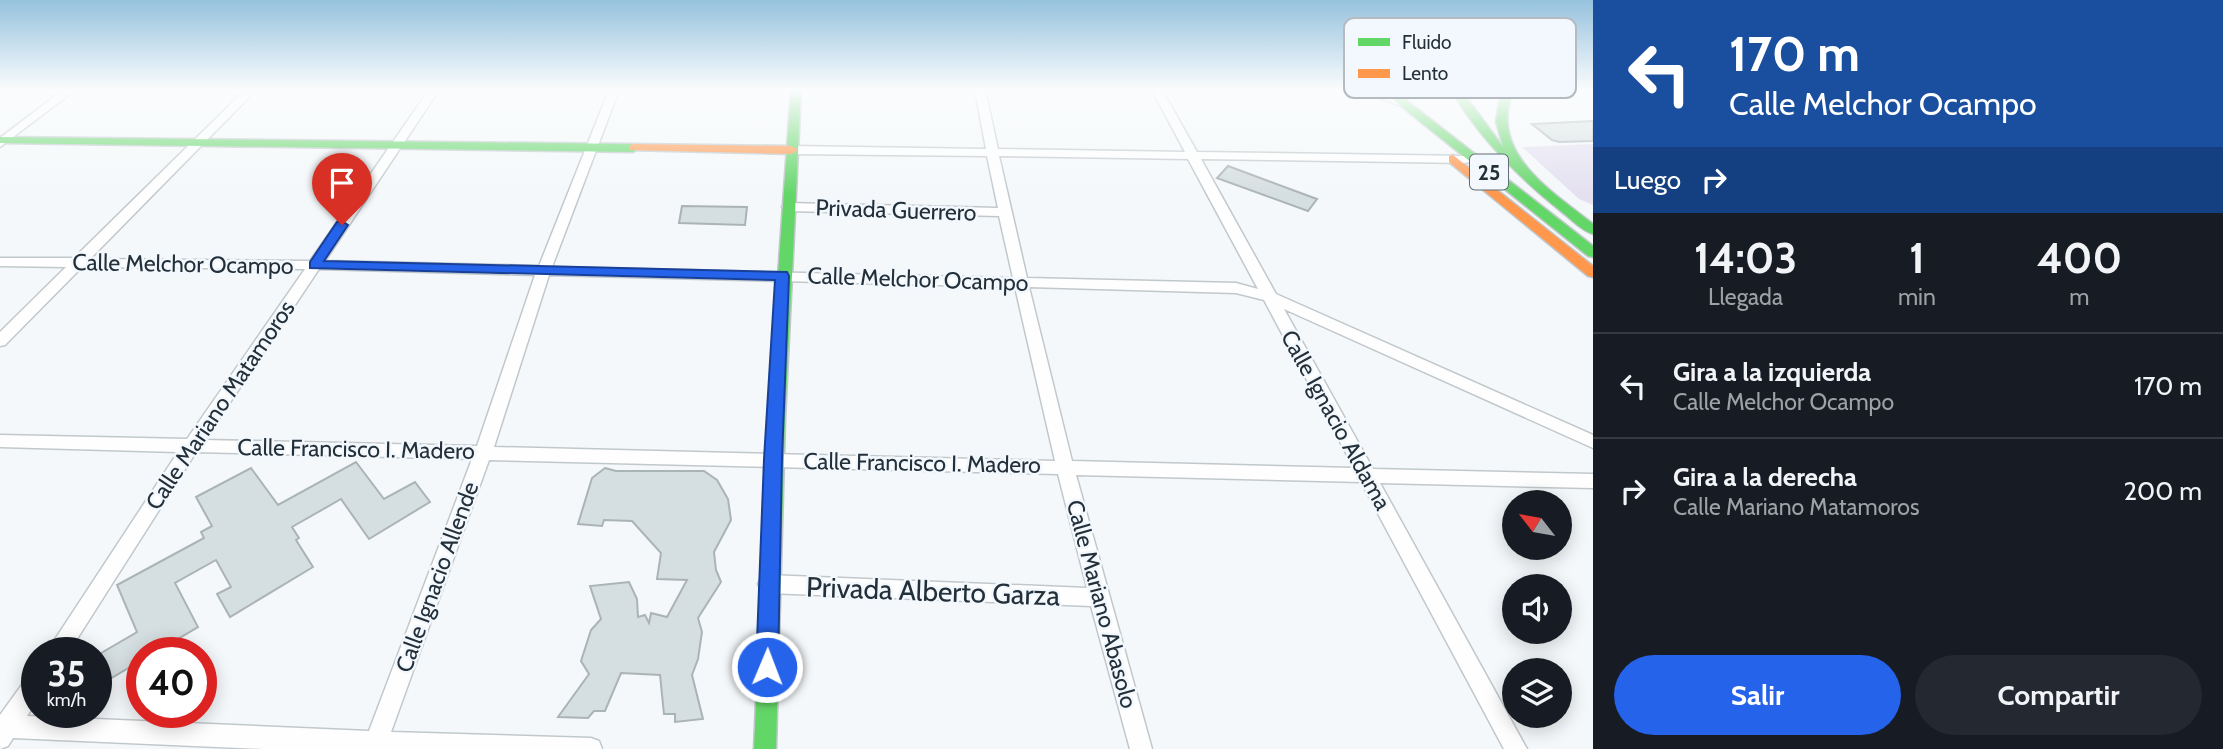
<!DOCTYPE html>
<html lang="es">
<head>
<meta charset="utf-8">
<style>
	body { margin:0; font-family:Cabin,sans-serif; background:#242831; color:#f1f3f6; height:100vh; display:flex; flex-direction:column; font-size:26px; white-space:nowrap }
	* { box-sizing:border-box; margin:0 }
	p { font-size:23px; color:#9ea1a6 }
	.icon { flex:none; width:38px; height:38px; fill:none; stroke:currentColor; stroke-width:2; stroke-linecap:round; stroke-linejoin:round }
	.map { position:relative; flex:1; overflow:hidden }
	.panel { display:flex; flex-direction:column; background:#171b24; width:630px }
	.panel>* { flex:none }
	.banner { background:#1a4fa0; color:#fff; overflow:hidden }
	.needle { width:46px; rotate:301deg }
	.buttons { position:absolute; left:1502px; top:490px; display:grid; gap:14px }
	.buttons a { display:grid; place-items:center; width:70px; height:70px; border-radius:50%; background:#171b24; box-shadow:0 4px 18px #0003; font-size:35px }
	.speed { position:absolute; left:21px; top:637px; display:flex; gap:14px; font-size:35px; font-weight:700; text-align:center }
	.speed>* { display:grid; place-content:center; width:91px; height:91px; border-radius:50%; background:#171b24; box-shadow:0 4px 18px #0003; line-height:1 }
	.speed small { font-size:18px; font-weight:400 }
	.speed .limit { border:10px solid #d22; background:#fff; color:#111 }
	.pin { position:absolute; display:grid; place-items:center; width:60px; height:60px; color:#fff; margin:-72px -30px; border-radius:50% 50% 50% 0; rotate:-45deg; box-shadow:0 0 7px #0007 }
	.pin .icon { rotate:45deg }
	.me { position:absolute; width:77px; margin:-38px; rotate:1deg; stroke-linejoin:round; filter:drop-shadow(0 0 5px #0008) }
	.turn { display:flex; align-items:center; gap:24px; height:147px; padding:0 21px; font-size:32px }
	.turn .icon { width:91px; height:91px; stroke-width:2.5 }
	.turn b { display:block; font-size:49px; line-height:60px }
	.then { display:flex; align-items:center; height:66px; padding:0 21px; background:#0003; gap:14px; font-size:26px }
	.eta { display:flex; justify-content:space-evenly; align-items:center; height:119px; text-align:center }
	.eta b { font-size:42px; font-weight:800; line-height:49px }
	.action { display:flex; gap:14px; margin-top:auto; padding:14px 21px }
	.action a { flex:1; height:80px; border-radius:42px; background:#2563eb; color:#fff; font-size:28px; font-weight:800; line-height:80px; text-align:center }
	.action a+a { background:#242831; color:#f1f3f6 }
	ul { padding:0; list-style:none }
	li { display:flex; align-items:center; gap:21px; height:105px; padding:0 21px; border-top:2px solid #363941 }
	li div { flex:1 }
	li b { display:block; font-size:26px }
	li em { font-style:normal }
	main { display:flex; flex:1; min-height:0 }
	.map>svg:first-child { display:block }
	.green { fill:#e4e0f0 }
	.building { fill:#d5dee0; stroke:#abb4b5; stroke-width:2 }
	.lines { fill:none; stroke-linecap:round; stroke-linejoin:round }
	.street-casing { stroke:#c1c8cc; stroke-width:3 }
	.fast-casing { stroke:#c1c8cc; stroke-width:3 }
	.slow-casing { stroke:#c1c8cc; stroke-width:3 }
	.street { fill:#fefefe; fill-rule:evenodd }
	.fast { fill:#63d668; fill-rule:evenodd }
	.slow { fill:#ff974d; fill-rule:evenodd }
	.route { fill:#2563eb; stroke:#184099; stroke-width:2 }
	.labels { text-anchor:middle; dominant-baseline:central; stroke-width:5; stroke-linejoin:round; paint-order:stroke }
	.shield { fill:#f2f8fd; stroke:#626c74; stroke-width:2 }
	.shield-label { font-size:21px; font-weight:bold; fill:#243039 }
	.street-label { font-size:23px; fill:#243039; stroke:#f2f8fd }
	.near-street-label { font-size:28px; fill:#243039; stroke:#f2f8fd }
	.key { fill:#f2f8fd; stroke:#b4bcc2; stroke-width:2 }
	.key-label { font-size:19px; fill:#243039 }
</style>
</head>
<body>
<main>
<div class="map">
<svg width="1593" height="749" viewBox="0 0 1593 749">
	<rect width="100%" height="100%" fill="#f5f8fa"/>
	<polygon class="green" points="1593,144 1593,205 1579,199 1522,147"/>
	<g class="building">
		<polygon points="1593,121 1593,141 1559,142 1552,140 1532,124"/>
		<polygon points="1228,166 1317,199 1308,211 1217,178"/>
		<polygon points="682,206 747,207 745,225 679,223"/>
		<polygon points="356,462 384,499 415,482 430,502 369,539 341,499 292,527 299,538 296,540 313,567 230,617 217,594 231,587 216,560 175,583 198,627 154,653 142,653 142,660 103,683 96,664 96,656 137,632 117,585 204,538 201,532 212,526 196,497 251,468 278,505"/>
		<polygon points="605,468 616,471 704,471 717,480 728,499 731,520 714,552 716,570 721,582 698,618 702,632 698,659 692,675 703,719 675,722 675,714 664,714 660,675 621,673 605,711 594,711 588,718 558,717 589,674 581,661 591,630 601,619 590,586 629,582 637,599 638,617 645,615 649,623 651,613 667,617 687,580 657,579 661,553 632,521 604,520 602,526 578,524 592,478"/>
	</g>
	<g class="lines">
		<g class="street-casing">
			<g id="street">
				<polygon points="63,90 75,90 0,147 0,138"/>
				<path d="M 245,90 L 256,90 L 90,259 L 310,261 L 429,90 L 439,90 L 325,261 L 539,266 L 609,90 L 619,90 L 552,267 L 1013,278 L 999,216 L 788,211 L 782,207 L 788,203 L 998,208 L 987,156 L 792,154 L 786,150 L 792,146 L 986,149 L 975,90 L 985,90 L 998,149 L 1185,152 L 1152,90 L 1162,90 L 1197,152 L 1469,156 L 1469,162 L 1465,163 L 1201,159 L 1276,294 L 1593,435 L 1593,448 L 1284,309 L 1373,469 L 1593,474 L 1593,488 L 1380,483 L 1527,749 L 1504,749 L 1361,482 L 1076,475 L 1152,749 L 1130,749 L 1091,606 L 768,593 L 761,590 L 758,584 L 761,578 L 768,575 L 1087,588 L 1058,474 L 489,460 L 391,732 L 591,738 L 599,741 L 602,749 L 264,749 L 13,738 L 8,746 L 0,749 L 0,715 L 29,675 L 37,672 L 37,701 L 27,716 L 369,731 L 472,459 L 196,452 L 68,653 L 46,653 L 178,452 L 0,447 L 0,435 L 187,439 L 305,269 L 82,267 L 5,345 L 0,346 L 0,332 L 66,267 L 0,266 L 0,258 L 74,258 ZM 999,156 L 1188,159 L 1258,289 L 1236,283 L 1027,278 ZM 319,269 L 535,275 L 477,446 L 205,440 ZM 549,275 L 1015,287 L 1055,461 L 494,447 ZM 1029,287 L 1236,293 L 1264,300 L 1354,468 L 1072,461 Z"/>
				<polygon points="1360,90 1375,90 1408,103 1399,105"/>
			</g>
		</g>
		<g class="fast-casing">
			<g id="fast">
				<polygon points="791,90 801,90 785,419 776,749 754,749 768,419"/>
				<polygon points="1381,90 1393,90 1593,246 1593,257 1588,256"/>
				<path d="M 1451,90 L 1461,90 L 1503,147 L 1496,121 L 1500,98 L 1514,90 L 1527,90 L 1510,100 C 1494,157 1555,194 1593,224 L 1593,234 C 1582,231 1572,220 1562,212 C 1518,177 1480,139 1451,90 Z"/>
				<polygon points="0,137 633,144 639,148 633,152 0,143"/>
			</g>
		</g>
		<g class="slow-casing">
			<g id="slow">
				<polygon points="633,144 792,146 798,150 792,154 629,150 629,146"/>
				<polygon points="1453,155 1593,266 1593,277 1588,276 1449,162 1449,156"/>
			</g>
		</g>
		<use href="#street" class="street"/>
		<use href="#fast" class="fast"/>
		<use href="#slow" class="slow"/>
	</g>
	<linearGradient id="sky" x2="0" y2="1"><stop stop-color="#96c2de"/><stop offset="0.46" stop-color="#fafcfd"/><stop offset="1" stop-color="#fafcfd" stop-opacity="0"/></linearGradient>
	<rect width="1593" height="195" fill="url(#sky)"/>
	<polygon class="route" points="342,221 348,225 324,261 787,272 789,276 782,459 778,667 775,674 767,677 760,674 756,667 764,459 775,280 310,268 310,262 337,222"/>
	<g class="labels">
		<rect class="shield" x="1470" y="154.5" width="38" height="35" rx="5"/>
		<g class="shield-label">
			<text x="1489" y="172">25</text>
		</g>
		<g class="street-label">
			<text transform="translate(896 210) rotate(2)">Privada Guerrero</text>
			<text transform="translate(183 264) rotate(1)">Calle Melchor Ocampo</text>
			<text transform="translate(918 279) rotate(2)">Calle Melchor Ocampo</text>
			<text transform="translate(220 405) rotate(-56)">Calle Mariano Matamoros</text>
			<text transform="translate(1336 420) rotate(61)">Calle Ignacio Aldama</text>
			<text transform="translate(356 449) rotate(1)">Calle Francisco I. Madero</text>
			<text transform="translate(922 463) rotate(1)">Calle Francisco I. Madero</text>
			<text transform="translate(437 577) rotate(-70)">Calle Ignacio Allende</text>
			<text transform="translate(1102 604) rotate(75)">Calle Mariano Abasolo</text>
		</g>
		<g class="near-street-label">
			<text transform="translate(933 591) rotate(2)">Privada Alberto Garza</text>
		</g>
	</g>
	<rect x="1344" y="18" width="232" height="80" rx="10" class="key"/>
	<rect x="1358" y="38" width="32" height="8" fill="#63d668"/>
	<rect x="1358" y="69" width="32" height="9" fill="#ff974d"/>
	<g class="key-label">
		<text x="1402" y="49">Fluido</text>
		<text x="1402" y="80">Lento</text>
	</g>
</svg>
<div class="buttons">
<a><svg class="needle" viewBox="-14 -14 28 28"><path d="M0-13l5 13h-10z" fill="#e53935"/><path d="M0 13l5-13h-10z" fill="#9ea1a6"/></svg></a>
<a><svg class="icon" aria-label="sound" viewBox="0 0 24 24"><path d="M4 9h4l5-4v14l-5-4H4zM17 9q2 3 0 6"/></svg></a>
<a><svg class="icon" aria-label="layers" viewBox="0 0 24 24"><path d="M12 4l9 5-9 5-9-5zM3 14l9 5 9-5"/></svg></a>
</div>
<div class="speed"><div>35<small>km/h</small></div><div class="limit">40</div></div>
<div class="pin" style="left:342px;top:225px;background:#d93025"><svg class="icon" aria-label="arrive" viewBox="0 0 24 24"><path d="M6 21V4h12l-3 4 3 4H6"/></svg></div>
<svg class="me" style="left:767px;top:667px" viewBox="-20 -20 40 40"><circle r="17" fill="#2563eb" stroke="#fff" stroke-width="3"/><path d="M0-11L8 9 0 5-8 9z" fill="#fff"/></svg>
</div>
<section class="panel">
<div class="banner">
<div class="turn"><svg class="icon" aria-label="left" viewBox="0 0 24 24"><path d="M17 20v-9H6M10 6l-5 5 5 5"/></svg><div><b>170 m</b>Calle Melchor Ocampo</div></div>
<div class="then">Luego<svg class="icon" aria-label="right" viewBox="0 0 24 24"><path d="M7 20v-9h11M14 6l5 5-5 5"/></svg></div>
</div>
<div class="eta">
<div><b>14:03</b><p>Llegada</p></div>
<div><b>1</b><p>min</p></div>
<div><b>400</b><p>m</p></div>
</div>
<ul>
<li><svg class="icon" aria-label="left" viewBox="0 0 24 24"><path d="M17 20v-9H6M10 6l-5 5 5 5"/></svg><div><b>Gira a la izquierda</b><p>Calle Melchor Ocampo</p></div><em>170 m</em></li>
<li><svg class="icon" aria-label="right" viewBox="0 0 24 24"><path d="M7 20v-9h11M14 6l5 5-5 5"/></svg><div><b>Gira a la derecha</b><p>Calle Mariano Matamoros</p></div><em>200 m</em></li>
</ul>
<div class="action"><a>Salir</a><a>Compartir</a></div>
</section>
</main>
</body>
</html>
